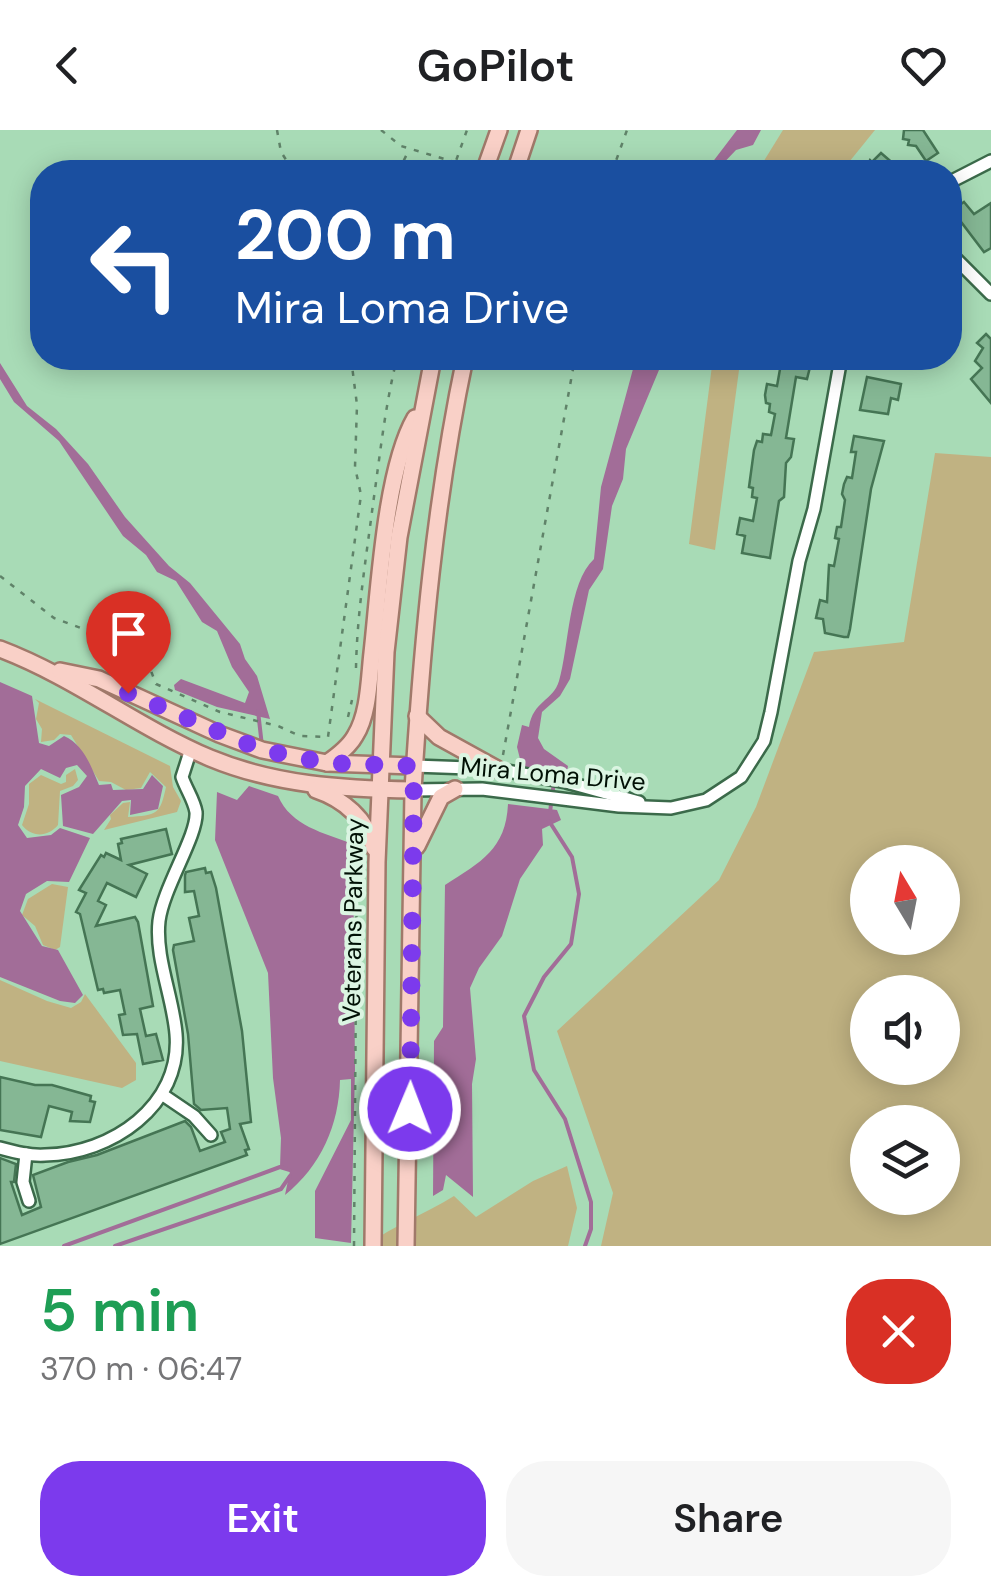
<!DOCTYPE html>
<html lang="en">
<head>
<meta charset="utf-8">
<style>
	body { margin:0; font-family:"DM Sans",sans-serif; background:#f6f6f6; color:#202124; height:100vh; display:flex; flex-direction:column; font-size:38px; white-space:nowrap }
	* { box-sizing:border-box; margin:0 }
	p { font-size:32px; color:#757577 }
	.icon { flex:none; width:55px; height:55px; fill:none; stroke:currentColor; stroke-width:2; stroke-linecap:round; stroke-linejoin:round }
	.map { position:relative; height:1116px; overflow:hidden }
	.details { display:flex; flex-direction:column; background:#fff; flex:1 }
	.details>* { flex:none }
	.guide { position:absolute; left:30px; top:30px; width:932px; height:210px; border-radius:40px; box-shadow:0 5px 25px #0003; background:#1a4fa0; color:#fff; overflow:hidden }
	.needle { width:65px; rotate:350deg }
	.fabs { position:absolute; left:850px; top:715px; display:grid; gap:20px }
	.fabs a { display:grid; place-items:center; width:110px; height:110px; border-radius:50%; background:#fff; box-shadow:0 5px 25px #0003; font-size:50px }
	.pin { position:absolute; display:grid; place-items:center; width:85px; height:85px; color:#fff; margin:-102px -42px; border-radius:50% 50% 50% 0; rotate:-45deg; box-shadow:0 0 10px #0007 }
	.pin .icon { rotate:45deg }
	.me { position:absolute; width:110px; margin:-55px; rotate:1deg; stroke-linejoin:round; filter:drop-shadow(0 0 8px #0008) }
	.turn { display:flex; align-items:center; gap:35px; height:210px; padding:0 40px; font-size:45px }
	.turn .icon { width:130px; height:130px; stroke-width:2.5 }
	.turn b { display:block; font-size:70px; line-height:85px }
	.round { display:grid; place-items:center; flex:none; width:105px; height:105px; border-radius:40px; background:#f6f6f6 }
	.head { display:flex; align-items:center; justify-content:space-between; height:170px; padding:0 40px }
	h1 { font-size:60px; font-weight:600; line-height:75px; color:#1e9e55 }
	.action { display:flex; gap:20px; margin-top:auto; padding:20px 40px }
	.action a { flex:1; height:115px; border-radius:40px; background:#7c3aed; color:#fff; font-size:40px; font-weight:600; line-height:115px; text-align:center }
	.action a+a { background:#f6f6f6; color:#202124 }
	header { display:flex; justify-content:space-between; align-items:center; height:130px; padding:0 40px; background:#fff; font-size:45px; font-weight:600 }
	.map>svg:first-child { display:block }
	.green { fill:#c0b282; fill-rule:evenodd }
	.water { fill:#a26d98 }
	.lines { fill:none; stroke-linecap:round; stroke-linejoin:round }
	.stream { stroke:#a26d98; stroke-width:4 }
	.building { fill:#85b794; stroke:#457554; stroke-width:2.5 }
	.minor-casing { stroke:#3b6a4a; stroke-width:16 }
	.major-casing { stroke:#a0796a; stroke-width:20 }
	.path { stroke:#608369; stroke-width:2.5; stroke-dasharray:5 8; stroke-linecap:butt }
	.minor { stroke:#fff; stroke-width:11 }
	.major { stroke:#f9d0c7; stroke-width:15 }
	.route { stroke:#7c3aed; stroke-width:18; stroke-dasharray:0 32.4 }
	.labels { text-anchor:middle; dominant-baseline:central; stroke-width:8; stroke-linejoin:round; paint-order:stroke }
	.street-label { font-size:25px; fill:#011005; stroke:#dbf5e2 }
</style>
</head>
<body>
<header><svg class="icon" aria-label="back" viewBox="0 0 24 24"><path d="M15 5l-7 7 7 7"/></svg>GoPilot<svg class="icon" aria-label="heart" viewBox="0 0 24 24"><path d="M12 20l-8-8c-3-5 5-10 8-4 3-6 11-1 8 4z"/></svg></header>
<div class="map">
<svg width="991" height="1116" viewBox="0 0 991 1116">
	<rect width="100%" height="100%" fill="#a8dbb6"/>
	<g class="green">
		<polygon points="783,0 875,0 841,42 757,42"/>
		<polygon points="713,228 754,228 739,240 715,420 689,414"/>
		<path d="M 935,323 L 991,327 L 991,1116 L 601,1116 L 613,1063 L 557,901 L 719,750 L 756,677 L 814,522 L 904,512 ZM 868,732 L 942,732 L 942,808 L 868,808 ZM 942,862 L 942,938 L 868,938 L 868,862 ZM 942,992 L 942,1068 L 868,1068 L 868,992 Z"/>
		<path d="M 35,569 L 170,636 L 173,657 L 181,671 L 177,682 L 104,700 L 111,689 L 110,685 L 123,673 L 130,672 L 128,687 C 157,685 160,685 166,657 L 150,642 L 141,658 L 126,660 L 111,652 L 99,651 L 71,605 L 60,604 L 54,610 L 41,612 L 42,599 L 36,589 L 39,573 Z"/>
		<path d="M 75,639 L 78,650 L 73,656 L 60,661 L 58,695 C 48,707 32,708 22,695 L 29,674 L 29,654 L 41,645 L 61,654 L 66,652 L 66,645 Z"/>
		<polygon points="52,754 68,757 60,817 55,820 43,815 35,796 22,785 28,769"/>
		<polygon points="0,850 47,871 71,878 81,872 85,864 136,933 136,950 122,958 0,931"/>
		<path d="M 567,1036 L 577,1078 L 568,1116 L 366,1116 C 394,1095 425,1084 454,1066 L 476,1087 L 533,1051 Z"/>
	</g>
	<g class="water">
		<polygon points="737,0 761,0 753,15 736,20 715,42 705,42"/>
		<path d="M 636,228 L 664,228 L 626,319 L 623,349 L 612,376 L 603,439 L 589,460 L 570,549 L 560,566 L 542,582 L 538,608 L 544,619 L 568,636 L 564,656 L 511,648 L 521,633 L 517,617 L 522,595 L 529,597 C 533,571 553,571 559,551 C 569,518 568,453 594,429 L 601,357 Z"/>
		<polygon points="0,233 27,276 56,299 88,334 125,387 169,436 190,453 240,514 245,529 257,546 270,589 217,577 175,560 174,555 181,549 245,573 249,562 232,537 217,501 202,492 176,451 157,442 146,425 123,406 59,311 14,272 0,249"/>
		<path d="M 0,552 L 32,566 L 39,613 L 49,616 L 64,606 C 84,615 91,636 99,655 L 111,654 L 113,660 L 143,659 L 152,645 L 163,656 L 158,679 L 130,685 L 131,670 L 122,671 L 93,704 L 63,696 L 61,665 L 79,657 L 87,646 L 77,635 L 66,638 L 60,648 L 41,639 L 25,656 L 24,677 L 18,695 L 27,708 L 51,705 L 60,698 L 90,708 L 69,752 L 47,751 L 26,764 L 20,781 L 42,816 L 58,820 L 83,865 L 75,873 L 60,871 L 0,847 Z"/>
		<path d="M 249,656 L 278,666 C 291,696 324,703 353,714 L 355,939 L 351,1113 L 315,1108 L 315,1061 L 351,990 L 351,949 L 340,950 C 339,995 321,1036 285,1065 L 290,1041 L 280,1037 L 281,1008 L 273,948 L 268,843 L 215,710 L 217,662 L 237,670 Z"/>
		<path d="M 508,674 L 557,680 L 561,690 L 542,699 L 543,715 L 520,749 L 502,806 L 479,838 L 470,858 L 476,929 L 472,954 L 473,1067 L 446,1045 L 443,1060 L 433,1066 L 434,911 L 443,897 L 445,755 C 481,732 506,719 508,674 Z"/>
	</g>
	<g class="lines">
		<g class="stream">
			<polyline points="258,581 262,616"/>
			<polyline points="550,682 554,652"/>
			<polyline points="549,691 572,727 579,764 571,814 544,847 524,886 534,940 565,989 591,1072 591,1099 585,1116"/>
			<polyline points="64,1116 280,1037 290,1040"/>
			<polyline points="115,1116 281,1059 290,1046"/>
		</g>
	</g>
	<g class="building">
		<polygon points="904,0 923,0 938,23 926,31 916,16 908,15 909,10 903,9"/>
		<polygon points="881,23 896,36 891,42 864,42 870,30 872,32"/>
		<polygon points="964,72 974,84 991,73 991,118 984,122 952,80"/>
		<polygon points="986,204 991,209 991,273 971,249 982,238 975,231 983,218 977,213"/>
		<polygon points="782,228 810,228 811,233 807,249 796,247 786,308 794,309 791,327 786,333 784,367 779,371 770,428 742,423 745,406 737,404 740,388 753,391 757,368 752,367 753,358 749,357 754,320 757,311 762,312 763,304 771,305 775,284 769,282 770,274 766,273 765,265 767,254 777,256"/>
		<polygon points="867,247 901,254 898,270 891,268 888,284 860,280"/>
		<polygon points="854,306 884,311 871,359 850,499 848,507 844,507 825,503 823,489 816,488 820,470 827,472 829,435 834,436 839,409 835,408 837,397 841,397 845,370 842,364 844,354 847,347 852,348 856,322 851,322"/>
		<polygon points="166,699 172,724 129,735 147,744 136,767 107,753 98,771 106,775 96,796 135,787 138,792 153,876 140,879 146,906 156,904 163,930 143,934 137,904 123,905 119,885 125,884 120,860 104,863 103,859 98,860 80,784 76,782 86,763 79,760 101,725 104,727 106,723 121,730 118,714 122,713 121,709"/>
		<polygon points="205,738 206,743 211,742 216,758 242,901 251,992 240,994 249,1019 245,1020 247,1025 0,1114 0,1028 16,1034 14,1052 11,1052 22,1085 41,1077 33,1045 68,1032 97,1025 185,991 191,997 200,1021 225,1012 221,1002 230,999 227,978 201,980 194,974 188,904 173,820 174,815 194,811 189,788 199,786 194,761 185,762 185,745 186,742"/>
		<polygon points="0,947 35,955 52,955 91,966 90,971 95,972 90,992 70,991 72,982 49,976 41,1007 0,1000"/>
	</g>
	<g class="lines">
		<g class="minor-casing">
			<g id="minor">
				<polyline points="950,52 991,31"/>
				<polyline points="950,123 991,164"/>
				<polyline points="414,636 497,639 566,652 639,672"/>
				<polyline points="413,660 482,659 619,676 671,678 706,670 741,647 764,611 771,582 799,431 814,379 841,228"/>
				<polyline points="163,965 194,986 211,1005"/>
				<path d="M 0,1018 C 15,1022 30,1026 45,1025 C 111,1024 182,976 176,904 C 173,867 155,828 159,791 C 163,758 198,705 196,682 C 194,670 186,659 182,647 L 191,619"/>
				<polyline points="26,1024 23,1052 29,1071"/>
			</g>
		</g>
		<g class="major-casing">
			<g id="major">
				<polyline points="484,42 499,0"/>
				<polyline points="515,42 529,0"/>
				<path d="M 0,519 C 74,547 137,597 210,628 C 275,655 343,659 413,660"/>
				<polyline points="60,541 99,549 219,604 262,620 327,633 414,636"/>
				<polyline points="417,586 439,607 497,639"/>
				<path d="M 327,633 C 337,626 349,617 355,606 C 369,584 369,549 372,523 C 379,461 385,340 415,288"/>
				<path d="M 316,660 C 343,669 367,689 374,718"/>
				<polyline points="417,716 441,667 455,659"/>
				<polyline points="373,1116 377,732 386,522 399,407 433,228"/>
				<path d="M 406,1116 L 413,660 C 422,515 435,370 465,228"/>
			</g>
		</g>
		<g class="path">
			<polyline points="277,0 281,22 294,42"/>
			<polyline points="381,0 401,16 471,37"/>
			<polyline points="398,42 408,22"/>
			<polyline points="452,42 467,0"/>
			<polyline points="612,42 627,0"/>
			<polyline points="0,446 54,488 86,500 124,484 140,512 156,554 220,582 278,596 300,606 328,607 361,365 355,337 357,275 351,228"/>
			<path d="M 356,538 C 357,483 366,429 373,374 C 380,325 385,276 397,228"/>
			<polyline points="348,587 352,570"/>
			<polyline points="503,625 575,228"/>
			<polyline points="354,1116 357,711"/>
		</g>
		<use href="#minor" class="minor"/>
		<use href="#major" class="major"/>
	</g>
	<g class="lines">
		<polyline class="route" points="128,563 262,620 327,633 414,636 410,979"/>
	</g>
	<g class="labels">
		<g class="street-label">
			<text transform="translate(553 644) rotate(5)">Mira Loma Drive</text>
			<text transform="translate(353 790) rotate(-89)">Veterans Parkway</text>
		</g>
	</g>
</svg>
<div class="fabs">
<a><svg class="needle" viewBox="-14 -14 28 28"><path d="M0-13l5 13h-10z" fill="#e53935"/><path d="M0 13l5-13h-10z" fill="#757577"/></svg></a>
<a><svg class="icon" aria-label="sound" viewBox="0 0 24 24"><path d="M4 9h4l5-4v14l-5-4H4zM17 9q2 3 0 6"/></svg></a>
<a><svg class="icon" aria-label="layers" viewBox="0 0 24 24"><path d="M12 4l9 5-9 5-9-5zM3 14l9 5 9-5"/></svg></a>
</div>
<div class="pin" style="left:128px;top:563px;background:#d93025"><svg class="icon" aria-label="arrive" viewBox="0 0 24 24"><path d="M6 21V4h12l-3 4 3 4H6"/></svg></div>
<svg class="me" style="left:410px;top:979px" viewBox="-20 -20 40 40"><circle r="17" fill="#7c3aed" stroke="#fff" stroke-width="3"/><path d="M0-11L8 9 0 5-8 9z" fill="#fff"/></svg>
<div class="guide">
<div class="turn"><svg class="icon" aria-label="left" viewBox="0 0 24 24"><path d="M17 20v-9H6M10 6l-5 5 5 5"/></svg><div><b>200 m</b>Mira Loma Drive</div></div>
</div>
</div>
<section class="details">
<div class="head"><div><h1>5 min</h1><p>370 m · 06:47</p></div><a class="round" style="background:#d93025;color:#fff"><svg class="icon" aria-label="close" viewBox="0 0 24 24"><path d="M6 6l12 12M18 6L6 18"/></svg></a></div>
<div class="action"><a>Exit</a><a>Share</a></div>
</section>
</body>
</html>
